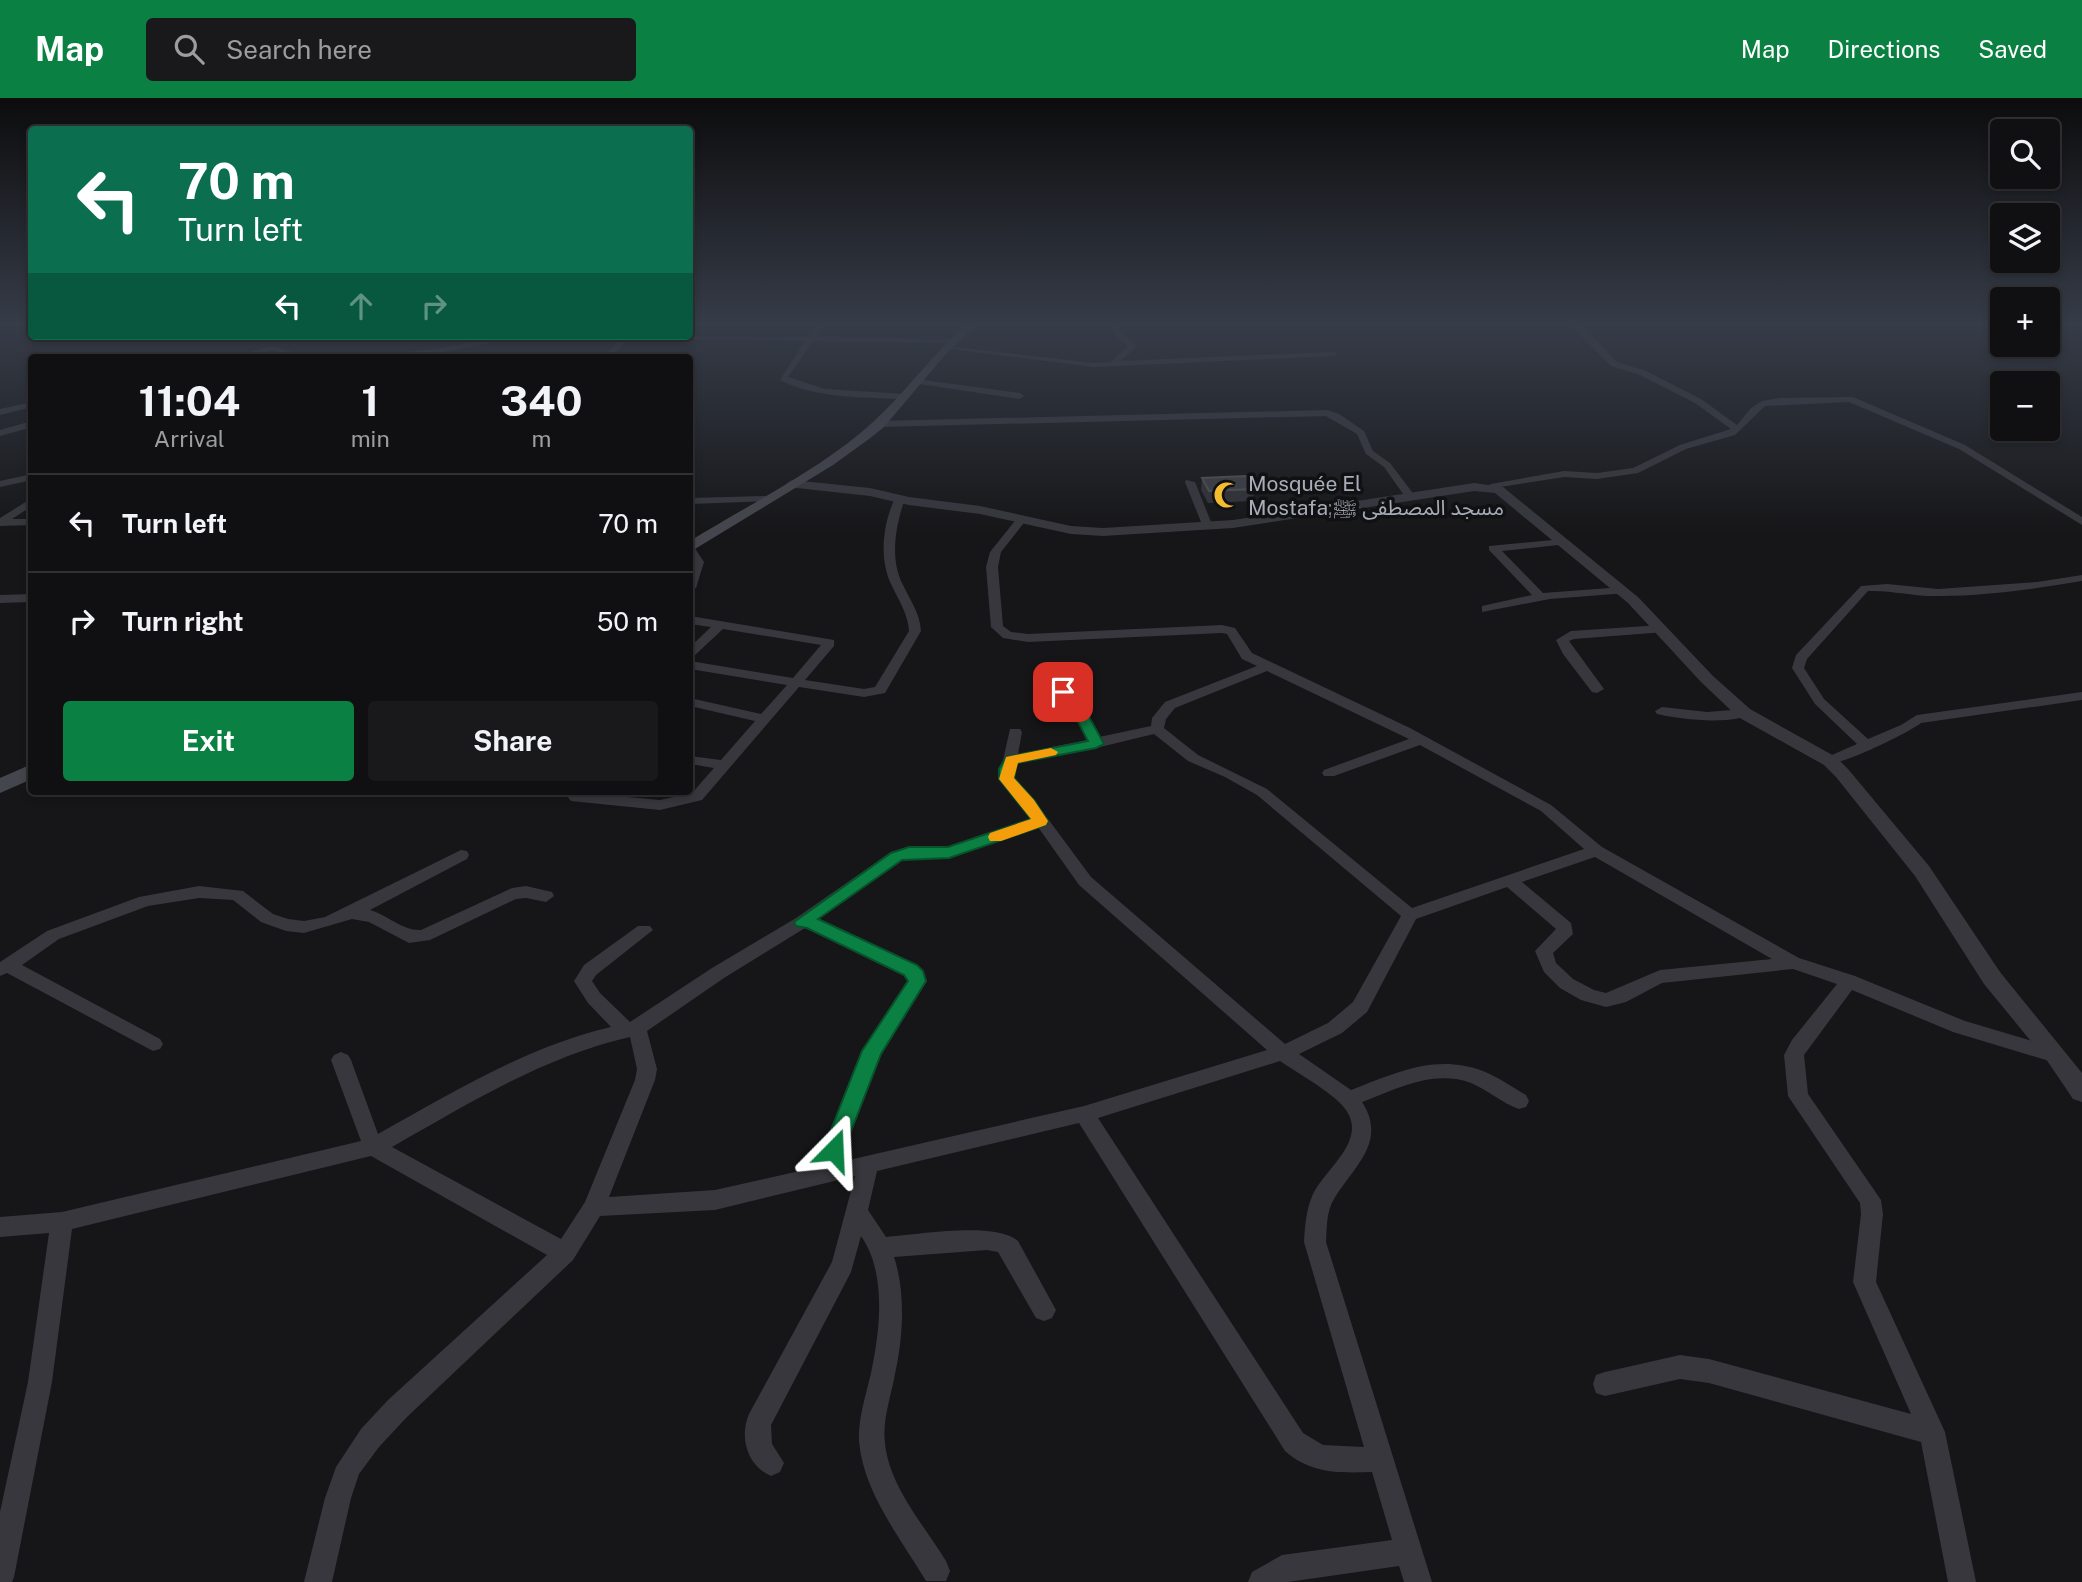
<!DOCTYPE html>
<html lang="en">
<head>
<meta charset="utf-8">
<style>
	body { margin:0; font-family:"Public Sans","Noto Sans Arabic",sans-serif; background:#19191b; color:#f1f3f6; height:100vh; display:flex; flex-direction:column; font-size:26px; white-space:nowrap }
	* { box-sizing:border-box; margin:0 }
	p { font-size:23px; color:#9c9d9f }
	.icon { flex:none; width:38px; height:38px; fill:none; stroke:currentColor; stroke-width:2; stroke-linecap:round; stroke-linejoin:round }
	.map { position:relative; flex:1; overflow:hidden }
	.sheet { position:absolute; left:28px; top:256px; width:665px; height:441px; display:flex; flex-direction:column; background:#101012; border-radius:7px; box-shadow:0 4px 10px #0003,0 0 0 2px #303032 }
	.sheet>* { flex:none }
	.hud { position:absolute; left:28px; top:28px; width:665px; height:214px; border-radius:7px; box-shadow:0 4px 10px #0003,0 0 0 2px #303032; background:#0b6e4f; color:#fff; overflow:hidden }
	.fabs { position:absolute; left:1990px; top:21px; display:grid; gap:14px }
	.fabs a { display:grid; place-items:center; width:70px; height:70px; border-radius:7px; background:#101012; box-shadow:0 4px 10px #0003,0 0 0 2px #303032; font-size:35px }
	.pin { position:absolute; display:grid; place-items:center; width:60px; height:60px; color:#fff; margin:-30px; border-radius:14px; box-shadow:0 4px 10px #0006 }
	.me { position:absolute; width:77px; margin:-38px; rotate:21deg; stroke-linejoin:round; filter:drop-shadow(0 0 5px #0008) }
	.turn { display:flex; align-items:center; gap:24px; height:147px; padding:0 35px; font-size:32px }
	.turn .icon { width:91px; height:91px; stroke-width:2.5 }
	.turn b { display:block; font-size:49px; line-height:60px }
	.lanes { display:flex; align-items:center; height:66px; padding:0 35px; background:#0003; justify-content:center; gap:35px; direction:ltr }
	.lanes .off { opacity:.35 }
	.eta { display:flex; justify-content:space-evenly; align-items:center; height:119px; text-align:center }
	.eta b { font-size:42px; font-weight:700; line-height:49px }
	.button { display:flex; gap:14px; margin-top:auto; padding:14px 35px }
	.button a { flex:1; height:80px; border-radius:7px; background:#0b8043; color:#fff; font-size:28px; font-weight:700; line-height:80px; text-align:center }
	.button a+a { background:#19191b; color:#f1f3f6 }
	ul { padding:0; list-style:none }
	li { display:flex; align-items:center; gap:21px; height:98px; padding:0 35px; border-top:2px solid #303032 }
	li div { flex:1 }
	li b { display:block; font-size:26px }
	li em { font-style:normal }
	header { display:flex; align-items:center; gap:42px; box-sizing:border-box; height:98px; padding:0 35px; background:#0b8043; color:#fff }
	header strong { font-size:33px }
	nav { display:flex; gap:38px; margin-inline-start:auto; font-size:24px }
	.search { width:490px; height:63px; background:#19191b; display:flex; align-items:center; gap:18px; box-sizing:border-box; padding:0 24px; border-radius:7px; color:#9c9d9f; font-size:26px }
	.map>svg:first-child { display:block }
	.lines { fill:none; stroke-linecap:round; stroke-linejoin:round }
	.minor { fill:#37373d; fill-rule:evenodd }
	.tertiary { fill:#37373d; fill-rule:evenodd }
	.secondary { fill:#45464d; fill-rule:evenodd }
	.wall { fill:#323236 }
	.building { fill:#3e3f44; stroke:#4f5056; stroke-width:2 }
	.route { fill:#0b8043; stroke:#07532c; stroke-width:2 }
	.slow { fill:#f59e0b }
	.labels { text-anchor:middle; dominant-baseline:central; stroke-width:7; stroke-linejoin:round; paint-order:stroke }
	.far-poi-label { font-size:21px; fill:#a7acb8; stroke:#111113; text-anchor:start }
</style>
</head>
<body>
<header>
<strong>Map</strong>
<div class="search"><svg class="icon" aria-label="search" viewBox="0 0 24 24"><circle cx="10" cy="10" r="6"/><path d="M15 15l6 6"/></svg>Search here</div>
<nav><a>Map</a><a>Directions</a><a>Saved</a></nav>
</header>
<div class="map">
<svg width="2082" height="1484" viewBox="0 0 2082 1484">
	<rect width="100%" height="100%" fill="#161618"/>
	<g class="lines">
		<g class="minor">
			<path d="M 816,227 L 824,227 L 816,239 L 953,241 L 957,243 L 953,245 L 813,243 L 788,279 L 825,291 L 906,296 L 906,300 L 903,301 C 862,299 818,301 780,282 L 805,243 L 630,240 L 611,259 L 603,259 L 622,240 L 619,238 L 808,239 Z"/>
			<polygon points="1110,227 1118,227 1121,234 1137,248 1121,263 1334,254 1338,256 1334,258 1094,269 942,250 946,248 1094,265 1111,264 1128,248 1115,237"/>
			<polygon points="1220,227 1229,227 1225,229"/>
			<polygon points="1570,227 1584,229 1617,264 1646,273 1701,301 1737,327 1751,310 1762,303 1779,300 1853,299 1965,347 2082,419 2082,427 1959,351 1849,304 1765,308 1735,337 1686,351 1638,375 1597,381 1564,379 1487,391 1486,389 1491,386 1564,373 1597,375 1633,370 1680,347 1731,331 1695,305 1640,277 1611,268"/>
			<polygon points="508,238 524,238 443,254 402,259 318,259 322,257 389,256 443,250"/>
			<path d="M 272,248 L 309,259 C 296,259 286,254 274,253 C 261,252 247,259 233,259 Z"/>
			<polygon points="916,281 1020,295 1024,298 1020,301 913,285 912,283"/>
			<polygon points="32,304 32,309 0,317 0,311"/>
			<polygon points="1327,312 1339,316 1364,333 1373,353 1390,365 1415,398 1414,400 1406,400 1384,369 1366,356 1357,336 1326,318 879,329 875,326 879,323"/>
			<polygon points="32,323 32,329 0,338 0,332"/>
			<polygon points="32,376 32,382 0,389 0,383"/>
			<polygon points="1186,382 1195,384 1213,429 1212,431 1203,429 1185,384"/>
			<polygon points="764,398 768,399 768,403 690,406 690,400"/>
			<path d="M 896,398 L 905,400 C 896,427 889,460 903,487 C 910,502 920,515 921,533 L 885,595 L 864,599 L 799,589 L 702,702 L 660,712 L 571,703 L 563,693 L 660,702 L 692,695 L 714,670 L 690,666 L 690,658 L 721,662 L 755,623 L 690,608 L 690,600 L 761,616 L 787,587 L 690,571 L 690,563 L 793,580 L 821,547 L 723,531 L 694,558 L 690,559 L 690,549 L 711,529 L 690,526 L 690,518 L 834,542 L 834,548 L 805,582 L 864,591 L 875,589 L 909,533 C 908,516 899,503 892,488 C 878,461 883,424 896,398 Z"/>
			<polygon points="32,400 32,408 12,421 32,421 32,427 0,428 0,420"/>
			<path d="M 1018,419 L 1027,421 L 1001,454 L 998,469 L 1003,528 L 1011,534 L 1028,536 L 1222,527 L 1235,530 L 1252,555 L 1410,630 L 1551,707 L 1602,749 L 1799,860 L 1855,878 L 1965,923 L 2063,952 L 2066,957 L 2063,962 L 2056,965 L 1953,934 L 1852,892 L 1804,957 L 1808,996 L 1881,1102 L 1883,1116 L 1876,1184 L 1945,1334 L 1976,1484 L 1948,1484 L 1921,1344 L 1709,1285 L 1680,1281 L 1605,1298 L 1596,1295 L 1593,1286 L 1596,1277 L 1605,1274 L 1680,1257 L 1709,1261 L 1911,1316 L 1853,1184 L 1861,1116 L 1860,1105 L 1788,998 L 1784,957 L 1792,942 L 1837,886 L 1793,871 L 1662,885 L 1626,904 L 1606,909 L 1581,902 L 1560,890 L 1544,874 L 1535,853 L 1556,831 L 1507,789 L 1416,821 L 1367,914 L 1342,935 L 1299,956 L 1351,992 C 1395,975 1436,955 1483,973 C 1498,979 1512,989 1526,997 L 1529,1003 L 1526,1009 L 1519,1011 C 1502,1005 1488,992 1471,985 C 1434,971 1396,991 1362,1004 C 1388,1044 1353,1069 1334,1101 C 1326,1114 1327,1130 1326,1144 L 1432,1484 L 1404,1484 L 1399,1468 L 1288,1484 L 1248,1484 L 1252,1474 L 1282,1457 L 1392,1442 L 1372,1374 C 1339,1375 1311,1376 1285,1353 L 1079,1025 L 877,1073 L 868,1112 L 886,1139 C 918,1137 994,1123 1018,1143 L 1056,1212 L 1052,1220 L 1044,1223 L 1036,1220 L 998,1154 L 987,1152 L 894,1159 C 906,1195 903,1240 895,1276 C 891,1299 882,1322 885,1345 C 889,1388 924,1427 946,1463 L 950,1473 L 946,1483 L 926,1483 C 901,1441 863,1394 859,1343 C 858,1320 866,1297 871,1275 C 880,1233 887,1175 861,1138 L 851,1174 L 771,1327 L 772,1346 L 784,1365 L 780,1374 L 771,1378 C 747,1368 739,1339 749,1316 L 832,1164 L 855,1078 L 715,1112 L 600,1118 L 573,1162 L 406,1320 L 379,1349 L 359,1376 L 351,1400 L 332,1484 L 304,1484 L 325,1400 L 336,1369 L 361,1331 L 388,1302 L 547,1157 L 371,1058 L 72,1131 L 52,1284 L 14,1479 L 12,1484 L 0,1484 L 0,1414 L 28,1284 L 49,1135 L 0,1139 L 0,1119 L 62,1114 L 361,1043 L 331,962 L 334,957 L 341,954 L 348,957 L 351,962 L 378,1036 C 452,995 528,948 611,929 L 588,905 L 574,883 L 584,867 L 638,828 L 650,828 L 653,832 L 596,877 L 592,883 L 600,895 L 630,924 L 712,870 L 796,820 L 891,754 L 909,749 L 948,749 L 1032,720 L 999,680 L 1010,631 L 1020,631 L 1022,634 L 1018,656 L 1087,642 L 1065,599 L 1056,594 L 1058,591 L 1075,593 L 1099,639 L 1151,628 L 1152,620 L 1165,604 L 1257,568 L 1242,561 L 1227,536 L 1222,535 L 1028,544 L 1003,540 L 991,529 L 986,469 L 990,454 ZM 1267,573 L 1409,641 L 1324,672 L 1322,675 L 1324,678 L 1334,678 L 1420,647 L 1541,713 L 1584,751 L 1412,810 L 1267,691 L 1198,657 L 1164,630 L 1166,621 L 1175,610 ZM 1154,636 L 1188,663 L 1225,679 L 1257,697 L 1401,818 L 1353,904 L 1328,925 L 1285,946 L 1091,779 L 1034,702 L 1013,679 L 1016,665 L 1096,650 ZM 1038,729 L 1079,787 L 1267,952 L 1084,1008 L 840,1064 L 881,955 L 926,883 L 917,867 L 818,821 L 903,762 L 910,759 L 949,759 ZM 1595,759 L 1772,861 L 1660,872 L 1606,895 L 1594,892 L 1573,881 L 1556,865 L 1553,855 L 1573,836 L 1571,825 L 1522,784 ZM 805,830 L 905,877 L 908,882 L 862,953 L 817,1069 L 715,1092 L 609,1099 L 655,982 L 657,971 L 647,933 L 724,880 ZM 630,939 L 637,971 L 635,982 L 585,1104 L 561,1141 L 392,1049 C 468,1006 543,959 630,939 ZM 1280,963 C 1299,976 1328,992 1342,1007 C 1372,1040 1326,1069 1313,1096 C 1306,1112 1305,1127 1304,1144 L 1364,1349 L 1323,1347 L 1303,1335 L 1098,1020 Z"/>
			<polygon points="1564,441 1569,444 1568,446 1502,453 1543,495 1623,489 1627,491 1627,495 1550,501 1482,514 1482,508 1532,497 1489,452 1489,448"/>
			<polygon points="690,448 694,449 704,464 696,490 690,493 690,473 692,464 690,459"/>
			<path d="M 2082,477 L 2082,483 C 2035,491 1987,498 1940,498 C 1916,499 1892,492 1868,493 L 1807,561 L 1804,570 L 1824,601 L 1868,641 L 1901,627 L 1917,617 L 2082,594 L 2082,602 L 1921,625 C 1908,635 1839,669 1825,666 L 1823,663 L 1825,660 L 1857,646 L 1815,606 L 1792,570 L 1796,557 L 1861,488 L 1887,486 L 1938,491 L 2037,484 Z"/>
			<polygon points="32,496 32,504 0,505 0,497"/>
			<polygon points="1661,527 1665,528 1665,534 1574,541 1569,543 1604,591 1597,595 1592,594 1563,556 1556,542 1571,533"/>
			<path d="M 1662,609 L 1707,614 L 1744,611 L 1751,615 C 1736,628 1677,621 1657,616 L 1655,613 Z"/>
			<path d="M 461,752 L 467,753 L 469,757 L 467,761 L 370,812 C 388,817 402,833 421,832 L 512,790 L 526,788 L 552,794 L 554,798 L 546,804 L 526,800 L 516,801 L 430,842 L 409,845 L 369,824 L 352,821 L 304,835 L 286,833 L 261,824 L 233,802 L 199,800 L 148,808 L 59,841 L 22,867 L 160,941 L 163,946 L 160,951 L 153,953 L 7,875 L 0,878 L 0,864 L 47,833 L 139,799 L 199,788 L 243,793 L 273,816 L 288,821 L 304,823 L 325,819 Z"/>
		</g>
		<polygon class="tertiary" points="792,382 870,390 909,399 980,408 1071,428 1103,430 1233,422 1474,385 1503,389 1638,499 1713,578 1750,611 1836,659 1848,671 1929,768 2000,874 2082,975 2082,1004 2073,1001 2048,964 1984,886 1915,778 1836,679 1824,667 1738,619 1701,584 1628,505 1495,395 1474,393 1233,430 1103,438 1071,436 980,416 909,407 870,398 788,389 786,386"/>
		<g class="secondary">
			<path d="M 965,227 L 976,227 L 944,258 L 884,329 L 869,341 L 833,367 L 690,454 L 690,443 C 748,407 823,370 873,324 C 906,294 932,257 965,227 Z"/>
			<polygon points="32,666 32,681 0,695 0,680"/>
		</g>
	</g>
	<polygon class="wall" points="1202,380 1254,391 1253,403 1208,405 1201,392"/>
	<polygon class="building" points="1246,378 1254,391 1209,393 1202,380"/>
	<linearGradient id="sky" x2="0" y2="1"><stop stop-color="#0c0c0d"/><stop offset="0.52" stop-color="#363c48"/><stop offset="1" stop-color="#363c48" stop-opacity="0"/></linearGradient>
	<rect width="2082" height="435" fill="url(#sky)"/>
	<polygon class="route" points="1063,590 1075,593 1104,646 1096,650 1017,665 1014,680 1034,702 1048,723 1046,727 949,760 902,762 818,821 917,867 923,873 926,883 881,956 841,1059 834,1061 826,1059 823,1052 862,953 908,883 904,877 807,830 796,828 794,824 891,755 909,749 948,749 1031,721 999,681 999,671 1006,659 1088,643 1065,599 1057,594"/>
	<polygon class="slow" points="1051,650 1058,654 1056,657 1018,665 1014,680 1034,702 1048,723 1046,727 1001,743 990,743 988,739 990,735 1031,721 999,681 1006,659"/>
	<defs>
		<g id="mosque-bare" transform="scale(2.1)"><path d="M3.5-4.9A6 6 0 1 0 3.5 4.9A5 5 0 1 1 3.5-4.9Z" fill="#f4bd31" stroke="#111113" stroke-width="2.5" paint-order="stroke"/></g>
	</defs>
	<g fill-rule="evenodd">
		<use href="#mosque-bare" x="1227" y="397"/>
	</g>
	<g class="labels">
		<g class="far-poi-label">
			<text x="1248" y="385">Mosquée El<tspan x="1248" dy="24">Mostafa;مسجد المصطفى ﷺ</tspan></text>
		</g>
	</g>
</svg>
<div class="fabs">
<a><svg class="icon" aria-label="search" viewBox="0 0 24 24"><circle cx="10" cy="10" r="6"/><path d="M15 15l6 6"/></svg></a>
<a><svg class="icon" aria-label="layers" viewBox="0 0 24 24"><path d="M12 4l9 5-9 5-9-5zM3 14l9 5 9-5"/></svg></a>
<a>+</a>
<a>−</a>
</div>
<div class="pin" style="left:1063px;top:594px;background:#d93025"><svg class="icon" aria-label="arrive" viewBox="0 0 24 24"><path d="M6 21V4h12l-3 4 3 4H6"/></svg></div>
<svg class="me" style="left:834px;top:1052px" viewBox="-20 -20 40 40"><path d="M0-17L14 15 0 8-14 15z" fill="#0b8043" stroke="#fff" stroke-width="4"/></svg>
<div class="hud">
<div class="turn"><svg class="icon" aria-label="left" viewBox="0 0 24 24"><path d="M17 20v-9H6M10 6l-5 5 5 5"/></svg><div><b>70 m</b>Turn left</div></div>
<div class="lanes"><svg class="icon" aria-label="left" viewBox="0 0 24 24"><path d="M17 20v-9H6M10 6l-5 5 5 5"/></svg><svg class="icon off" aria-label="ahead" viewBox="0 0 24 24"><path d="M12 20V5M6 11l6-6 6 6"/></svg><svg class="icon off" aria-label="right" viewBox="0 0 24 24"><path d="M7 20v-9h11M14 6l5 5-5 5"/></svg></div>
</div>
<section class="sheet">
<div class="eta">
<div><b>11:04</b><p>Arrival</p></div>
<div><b>1</b><p>min</p></div>
<div><b>340</b><p>m</p></div>
</div>
<ul>
<li><svg class="icon" aria-label="left" viewBox="0 0 24 24"><path d="M17 20v-9H6M10 6l-5 5 5 5"/></svg><div><b>Turn left</b></div><em>70 m</em></li>
<li><svg class="icon" aria-label="right" viewBox="0 0 24 24"><path d="M7 20v-9h11M14 6l5 5-5 5"/></svg><div><b>Turn right</b></div><em>50 m</em></li>
</ul>
<div class="button"><a>Exit</a><a>Share</a></div>
</section>
</div>
</body>
</html>
